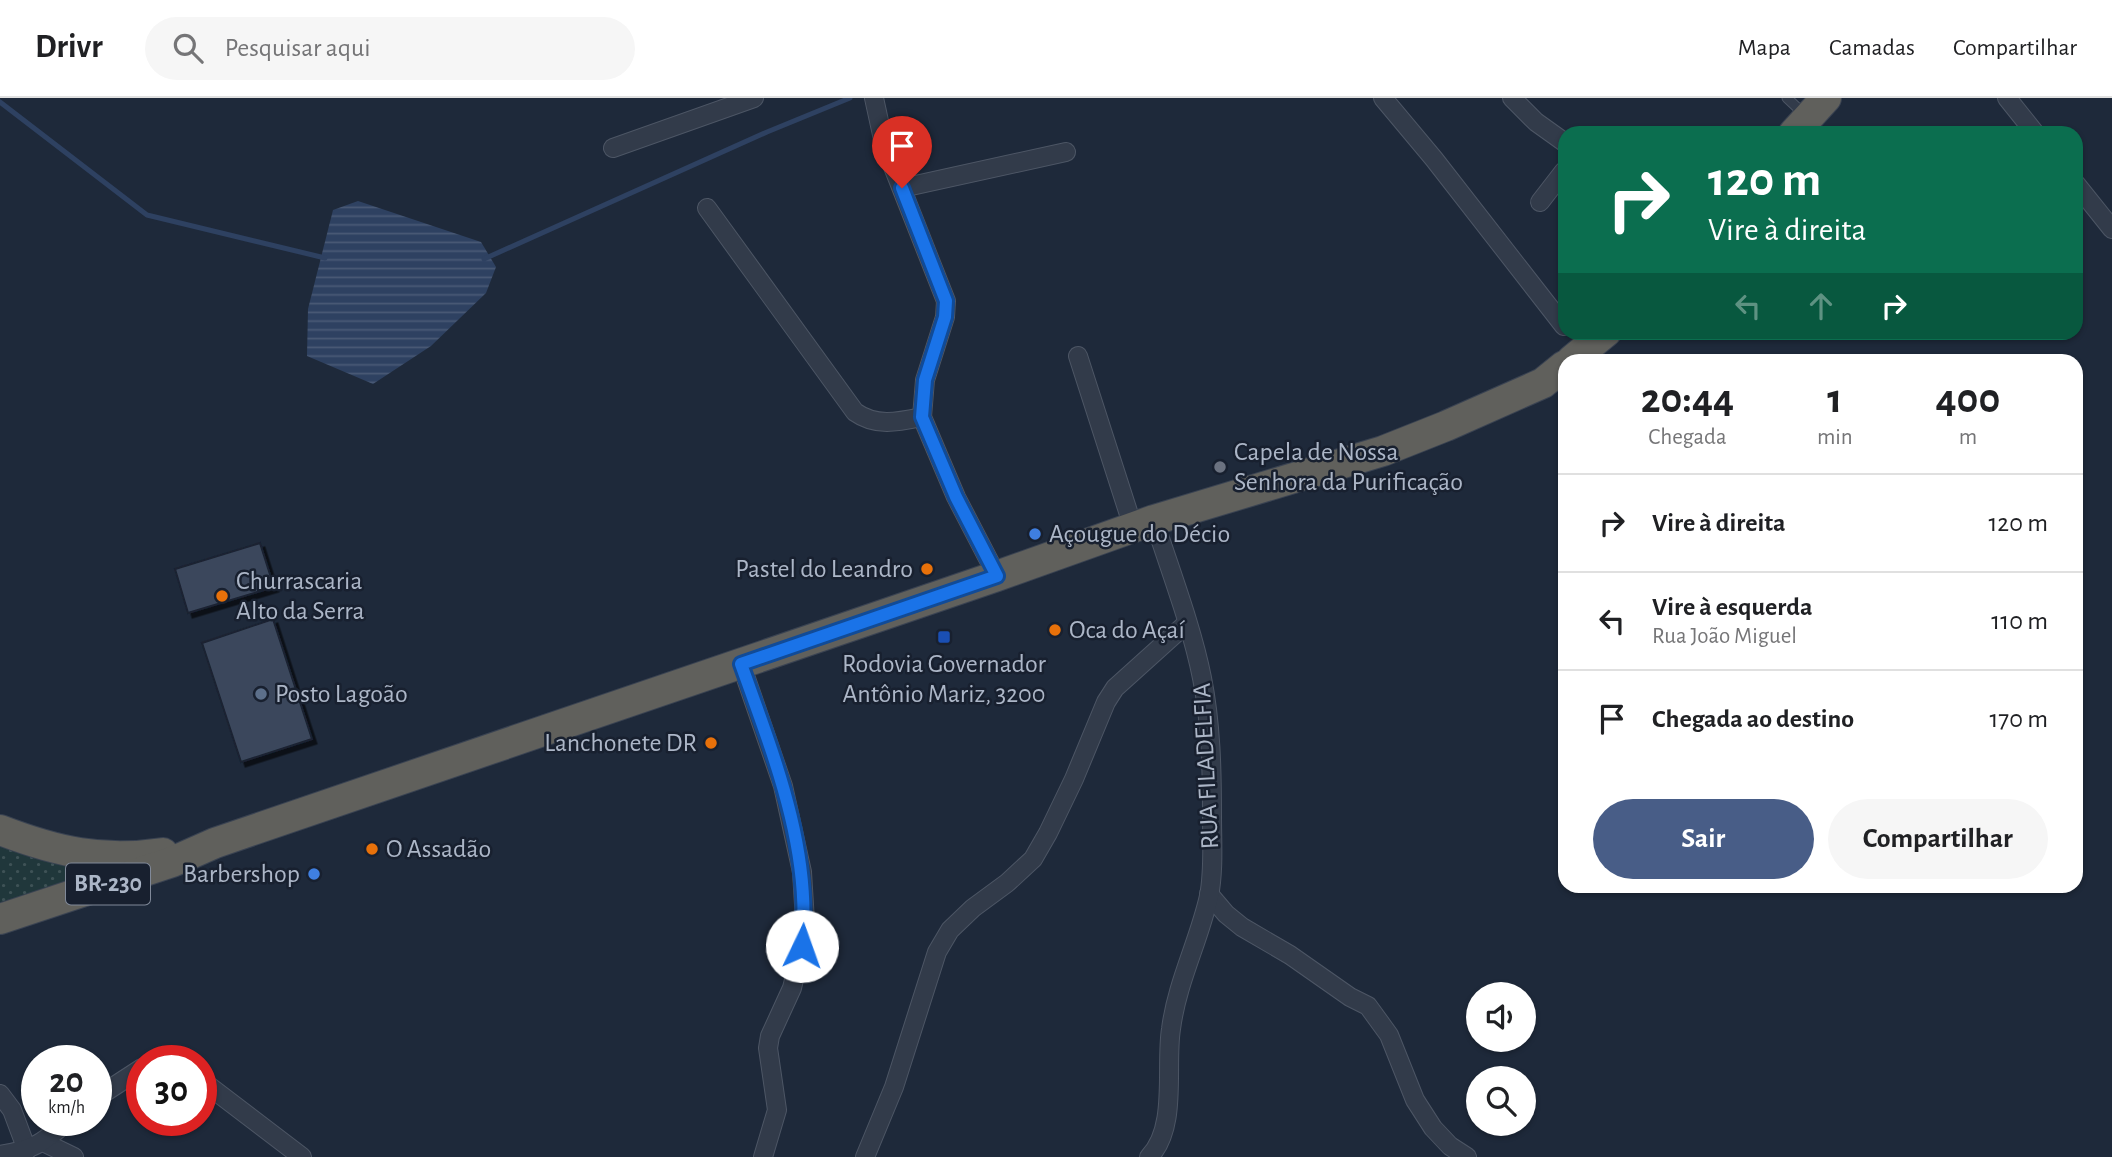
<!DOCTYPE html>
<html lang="pt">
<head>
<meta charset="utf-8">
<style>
	body { margin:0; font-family:"Alegreya Sans",sans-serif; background:#f6f6f6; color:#202124; height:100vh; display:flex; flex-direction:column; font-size:26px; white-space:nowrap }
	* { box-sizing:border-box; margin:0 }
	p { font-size:23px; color:#757577 }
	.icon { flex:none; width:38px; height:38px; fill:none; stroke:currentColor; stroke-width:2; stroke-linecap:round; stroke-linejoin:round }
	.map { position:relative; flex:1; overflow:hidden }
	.sheet { position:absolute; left:1558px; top:256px; width:525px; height:539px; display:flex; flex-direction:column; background:#fff; border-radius:21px; box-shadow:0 2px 5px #0004 }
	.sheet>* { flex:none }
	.guide { position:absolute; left:1558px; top:28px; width:525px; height:214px; border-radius:21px; box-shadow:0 2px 5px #0004; background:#0b6e4f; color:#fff; overflow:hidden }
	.fabs { position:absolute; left:1466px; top:884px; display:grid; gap:14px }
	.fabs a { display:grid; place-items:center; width:70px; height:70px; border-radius:50%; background:#fff; box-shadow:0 2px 5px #0004; font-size:35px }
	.speed { position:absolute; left:21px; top:947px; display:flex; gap:14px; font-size:35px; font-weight:700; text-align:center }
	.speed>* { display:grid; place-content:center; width:91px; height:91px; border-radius:50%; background:#fff; box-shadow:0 2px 5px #0004; line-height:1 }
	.speed small { font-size:18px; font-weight:400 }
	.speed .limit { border:10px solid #d22; background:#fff; color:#111 }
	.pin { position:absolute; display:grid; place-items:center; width:60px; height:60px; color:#fff; margin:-72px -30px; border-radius:50% 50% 50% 0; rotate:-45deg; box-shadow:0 0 7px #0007 }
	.pin .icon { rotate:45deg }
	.me { position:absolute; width:77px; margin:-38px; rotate:3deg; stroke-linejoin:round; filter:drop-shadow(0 0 5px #0008) }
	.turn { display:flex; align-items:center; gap:24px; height:147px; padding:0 35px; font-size:32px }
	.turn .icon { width:91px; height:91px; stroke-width:2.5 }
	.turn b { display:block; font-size:49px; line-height:60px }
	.lanes { display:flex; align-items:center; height:66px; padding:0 35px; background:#0003; justify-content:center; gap:35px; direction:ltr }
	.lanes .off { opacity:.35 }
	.eta { display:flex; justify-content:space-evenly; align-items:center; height:119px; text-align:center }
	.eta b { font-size:42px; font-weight:700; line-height:49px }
	.action { display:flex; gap:14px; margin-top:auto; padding:14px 35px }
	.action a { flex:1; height:80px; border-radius:42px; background:#485d87; color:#fff; font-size:28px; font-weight:700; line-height:80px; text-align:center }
	.action a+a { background:#f6f6f6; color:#202124 }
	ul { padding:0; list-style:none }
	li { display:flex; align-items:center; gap:21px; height:98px; padding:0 35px; border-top:2px solid #e0e0e0 }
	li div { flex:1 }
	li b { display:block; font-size:26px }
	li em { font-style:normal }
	header { display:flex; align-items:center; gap:42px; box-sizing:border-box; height:98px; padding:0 35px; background:#fff; border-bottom:2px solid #e0e0e0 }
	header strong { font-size:33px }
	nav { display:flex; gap:38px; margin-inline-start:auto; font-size:24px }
	.search { width:490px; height:63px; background:#f6f6f6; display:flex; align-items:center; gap:18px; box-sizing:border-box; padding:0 24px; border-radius:38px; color:#757577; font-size:26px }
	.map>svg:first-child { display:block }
	.grass { fill:url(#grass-dots) }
	.water { fill:url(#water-rules) }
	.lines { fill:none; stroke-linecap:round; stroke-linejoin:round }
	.stream { stroke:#2e4161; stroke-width:5 }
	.building { fill:#3a475b; stroke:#1a2231; stroke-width:2; filter:url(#shadow) }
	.service-casing { stroke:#4d5665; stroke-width:11 }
	.minor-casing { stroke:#4d5665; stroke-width:20 }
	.trunk-casing { stroke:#3a4352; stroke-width:32 }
	.service { stroke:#323b4a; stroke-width:9 }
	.minor { stroke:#323b4a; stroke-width:18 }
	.trunk { stroke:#60605c; stroke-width:30 }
	.route-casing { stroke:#114b97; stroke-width:18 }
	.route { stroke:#1a73e8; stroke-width:12 }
	.worship-dot { fill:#6b7280; stroke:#18202f; stroke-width:2.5 }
	.shop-dot { fill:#3f7fe0; stroke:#18202f; stroke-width:2.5 }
	.food-dot { fill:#e8710a; stroke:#18202f; stroke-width:2.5 }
	.transit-dot { fill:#1a4fb4; stroke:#18202f; stroke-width:2.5 }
	.service-dot { fill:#5c6f8a; stroke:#18202f; stroke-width:2.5 }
	.labels { text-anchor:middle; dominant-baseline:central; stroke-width:5; stroke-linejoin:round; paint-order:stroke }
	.shield { fill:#18202f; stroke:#808999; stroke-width:2 }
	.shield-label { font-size:24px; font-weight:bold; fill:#acb6c7 }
	.poi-label { font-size:26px; fill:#acb6c7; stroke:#18202f; text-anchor:start }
	.street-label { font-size:26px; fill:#acb6c7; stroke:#18202f }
</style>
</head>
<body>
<header>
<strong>Drivr</strong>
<div class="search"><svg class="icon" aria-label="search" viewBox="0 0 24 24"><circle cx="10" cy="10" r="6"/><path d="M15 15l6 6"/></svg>Pesquisar aqui</div>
<nav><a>Mapa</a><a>Camadas</a><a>Compartilhar</a></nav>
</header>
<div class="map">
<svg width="2112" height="1059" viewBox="0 0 2112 1059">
	<defs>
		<pattern id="grass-dots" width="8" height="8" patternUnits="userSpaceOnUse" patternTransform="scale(1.75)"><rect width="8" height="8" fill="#20373b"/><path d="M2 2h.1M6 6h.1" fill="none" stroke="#3e5256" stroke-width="1.8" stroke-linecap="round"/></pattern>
		<pattern id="water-rules" width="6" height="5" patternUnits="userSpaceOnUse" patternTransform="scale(1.75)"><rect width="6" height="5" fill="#2e4161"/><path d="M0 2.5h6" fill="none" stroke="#4a5a76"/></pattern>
		<filter id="shadow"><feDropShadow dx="4.5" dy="4.5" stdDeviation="0" flood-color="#0009"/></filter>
	</defs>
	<rect width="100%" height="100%" fill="#1e293a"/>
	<path class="grass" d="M 0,748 C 39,763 82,767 123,771 L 0,812 Z"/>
	<polygon class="water" points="358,103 481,144 496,169 486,195 431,248 373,286 307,258 308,211 333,112"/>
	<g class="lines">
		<g class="stream">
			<polyline points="0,4 147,117 325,160"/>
			<polyline points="484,161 767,34 850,0"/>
		</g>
	</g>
	<g class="building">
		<polygon points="260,445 274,489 188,515 175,471"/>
		<polygon points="273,521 312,641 241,664 202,545"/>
	</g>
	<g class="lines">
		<g class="service-casing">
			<polyline id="service" points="1787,0 1804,16"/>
		</g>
		<g class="minor-casing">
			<g id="minor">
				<polyline points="874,0 884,46 946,203 945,219 925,282 922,319 956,399 997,478"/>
				<polyline points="1383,0 1434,61 1564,228"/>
				<polyline points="1512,0 1536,24 1564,44"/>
				<polyline points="2007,0 2035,35"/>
				<polyline points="613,50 754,0"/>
				<polyline points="2076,86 2112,131"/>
				<polyline points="902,90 1066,54"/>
				<polyline points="1540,104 1564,73"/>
				<path d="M 707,110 L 855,314 C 876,329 898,324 922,319"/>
				<polyline points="1078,258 1133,429"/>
				<polyline points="741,566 783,688 802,774 805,823 802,848 792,890 770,938 768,950 777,1012 763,1059"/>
				<polyline points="1209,796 1226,816 1242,829 1290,857 1350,899 1368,908 1389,937 1415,1002 1433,1030 1450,1048 1467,1059"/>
				<polyline points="160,962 179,962"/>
				<polyline points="201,982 302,1059"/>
				<polyline points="0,996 12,1012 27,1052"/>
				<polyline points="96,1000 142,970"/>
				<polyline points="43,1044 74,1059"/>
				<path d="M 0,1057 C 36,1051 42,1045 69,1022"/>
				<polyline points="865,1059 894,989 937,854 950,832 973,810 1007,785 1033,761 1048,735 1074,681 1106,604 1115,590 1186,526"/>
				<path d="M 1149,1059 C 1178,1030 1165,968 1171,931 C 1177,884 1199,843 1209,798 C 1214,772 1212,744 1212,718 C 1212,672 1211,625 1202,580 C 1192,529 1170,472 1154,422"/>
			</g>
		</g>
		<g class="trunk-casing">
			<g id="trunk">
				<polyline points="1794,35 1826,0"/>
				<polyline points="1572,262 1606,234"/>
				<path d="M 0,732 C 57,754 102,764 163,755"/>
				<polyline points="0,821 172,764 215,745 997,478 1154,422 1383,353 1446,328 1543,285 1564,268"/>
			</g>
		</g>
		<use href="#service" class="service"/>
		<use href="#minor" class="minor"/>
		<use href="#trunk" class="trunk"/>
	</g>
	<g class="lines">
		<g class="route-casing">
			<path id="route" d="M 802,848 C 812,751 773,656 741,566 L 997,478 L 956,399 L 922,319 L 925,282 L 945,219 L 946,203 L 902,90"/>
		</g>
		<use href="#route" class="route"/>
	</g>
	<circle class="worship-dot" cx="1220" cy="369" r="7"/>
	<g class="shop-dot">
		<circle cx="1035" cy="436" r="7"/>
		<circle cx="314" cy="776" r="7"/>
	</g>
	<g class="food-dot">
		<circle cx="927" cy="471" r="7"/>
		<circle cx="222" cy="498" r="7"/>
		<circle cx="1055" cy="532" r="7"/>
		<circle cx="711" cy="645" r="7"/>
		<circle cx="372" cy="751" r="7"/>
	</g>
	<rect class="transit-dot" x="937" y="532" width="14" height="14" rx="3.5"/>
	<circle class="service-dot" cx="261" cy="596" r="7"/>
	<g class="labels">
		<rect class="shield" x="66" y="765.5" width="84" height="41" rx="5"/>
		<g class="shield-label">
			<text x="108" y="786">BR-230</text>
		</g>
		<g class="poi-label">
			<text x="1234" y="354">Capela de Nossa<tspan x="1234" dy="30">Senhora da Purificação</tspan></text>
			<text x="1049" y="436">Açougue do Décio</text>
			<text x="913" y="471" text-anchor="end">Pastel do Leandro</text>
			<text x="236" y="483">Churrascaria<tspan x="236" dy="30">Alto da Serra</tspan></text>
			<text x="1069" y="532">Oca do Açaí</text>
			<text x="944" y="566" text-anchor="middle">Rodovia Governador<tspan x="944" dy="30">Antônio Mariz, 3200</tspan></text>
			<text x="275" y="596">Posto Lagoão</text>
			<text x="697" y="645" text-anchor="end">Lanchonete DR</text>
			<text x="386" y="751">O Assadão</text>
			<text x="300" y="776" text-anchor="end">Barbershop</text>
		</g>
		<g class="street-label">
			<text transform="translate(1206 668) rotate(-93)">RUA FILADELFIA</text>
		</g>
	</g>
</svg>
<div class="fabs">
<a><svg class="icon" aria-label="sound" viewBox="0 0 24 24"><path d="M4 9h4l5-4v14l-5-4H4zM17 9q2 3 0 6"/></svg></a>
<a><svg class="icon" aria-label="search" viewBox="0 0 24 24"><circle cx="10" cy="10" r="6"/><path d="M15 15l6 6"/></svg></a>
</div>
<div class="speed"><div>20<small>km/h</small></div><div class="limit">30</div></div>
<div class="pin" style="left:902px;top:90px;background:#d93025"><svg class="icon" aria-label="arrive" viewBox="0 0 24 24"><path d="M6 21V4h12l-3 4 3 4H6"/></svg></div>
<svg class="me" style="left:802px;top:848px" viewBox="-20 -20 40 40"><circle r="19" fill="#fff"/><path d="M0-13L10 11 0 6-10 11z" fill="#1a73e8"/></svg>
<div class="guide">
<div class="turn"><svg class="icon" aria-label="right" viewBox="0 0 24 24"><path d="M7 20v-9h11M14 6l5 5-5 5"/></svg><div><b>120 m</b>Vire à direita</div></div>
<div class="lanes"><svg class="icon off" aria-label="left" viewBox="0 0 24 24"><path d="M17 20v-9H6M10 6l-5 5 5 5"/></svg><svg class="icon off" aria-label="ahead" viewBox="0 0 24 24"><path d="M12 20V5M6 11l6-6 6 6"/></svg><svg class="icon" aria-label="right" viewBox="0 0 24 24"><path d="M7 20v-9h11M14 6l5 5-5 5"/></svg></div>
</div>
<section class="sheet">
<div class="eta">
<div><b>20:44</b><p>Chegada</p></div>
<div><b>1</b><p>min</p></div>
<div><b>400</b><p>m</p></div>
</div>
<ul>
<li><svg class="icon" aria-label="right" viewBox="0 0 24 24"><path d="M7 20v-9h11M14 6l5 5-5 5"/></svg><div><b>Vire à direita</b></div><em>120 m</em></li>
<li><svg class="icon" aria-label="left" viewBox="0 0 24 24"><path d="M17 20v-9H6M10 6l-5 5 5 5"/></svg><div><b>Vire à esquerda</b><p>Rua João Miguel</p></div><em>110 m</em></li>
<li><svg class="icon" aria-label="arrive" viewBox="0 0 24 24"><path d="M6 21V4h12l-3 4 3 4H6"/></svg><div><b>Chegada ao destino</b></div><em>170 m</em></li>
</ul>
<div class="action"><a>Sair</a><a>Compartilhar</a></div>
</section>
</div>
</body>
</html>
